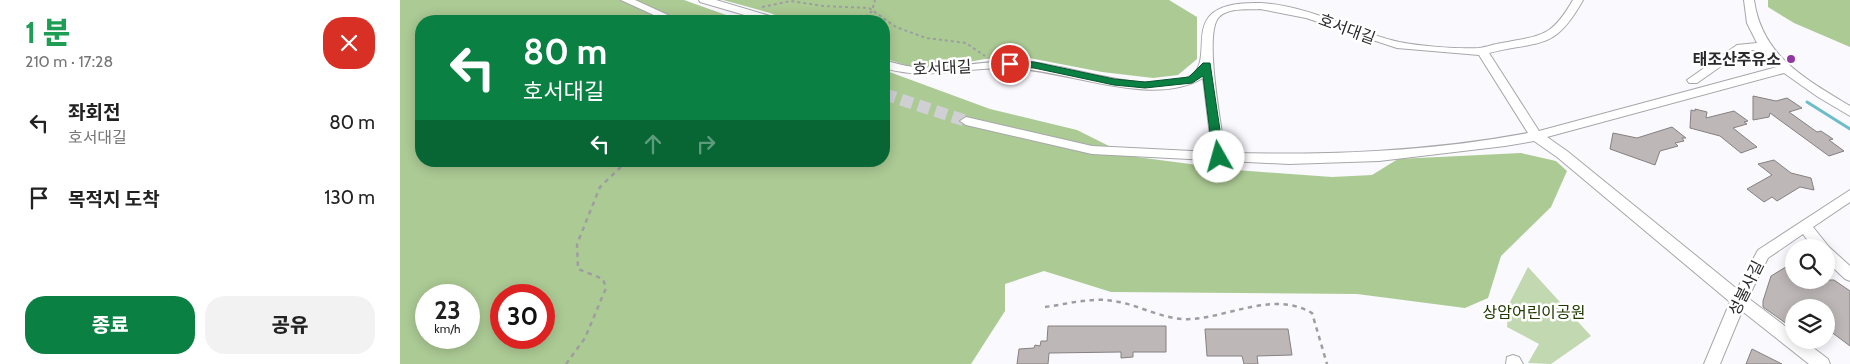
<!DOCTYPE html>
<html lang="ko">
<head>
<meta charset="utf-8">
<style>
	body { margin:0; font-family:Cabin,"Noto Sans KR",sans-serif; background:#f2f2f2; color:#222; height:100vh; display:flex; flex-direction:column; font-size:19px; white-space:nowrap }
	* { box-sizing:border-box; margin:0 }
	p { font-size:16px; color:#767676 }
	.icon { flex:none; width:28px; height:28px; fill:none; stroke:currentColor; stroke-width:2; stroke-linecap:round; stroke-linejoin:round }
	.map { position:relative; flex:1; overflow:hidden }
	.side { display:flex; flex-direction:column; background:#fff; width:400px }
	.side>* { flex:none }
	.top-card { position:absolute; left:15px; top:15px; width:475px; height:152px; border-radius:20px; box-shadow:0 2px 12px #0003; background:#0b8043; color:#fff; overflow:hidden }
	.fabs { position:absolute; left:1385px; top:239px; display:grid; gap:10px }
	.fabs a { display:grid; place-items:center; width:50px; height:50px; border-radius:50%; background:#fff; box-shadow:0 2px 12px #0003; font-size:25px }
	.speed { position:absolute; left:15px; top:284px; display:flex; gap:10px; font-size:25px; font-weight:700; text-align:center }
	.speed>* { display:grid; place-content:center; width:65px; height:65px; border-radius:50%; background:#fff; box-shadow:0 2px 12px #0003; line-height:1 }
	.speed small { font-size:12px; font-weight:400 }
	.speed .limit { border:8px solid #d22; background:#fff; color:#111 }
	.pin { position:absolute; display:grid; place-items:center; width:42px; height:42px; color:#fff; margin:-21px; border:2px solid #fff; border-radius:50%; box-shadow:0 1px 5px #0007 }
	.me { position:absolute; width:55px; margin:-28px; rotate:353deg; stroke-linejoin:round; filter:drop-shadow(0 0 4px #0008) }
	.turn { display:flex; align-items:center; gap:18px; height:105px; padding:0 25px; font-size:22px }
	.turn .icon { width:65px; height:65px; stroke-width:2.5 }
	.turn b { display:block; font-size:35px; line-height:42px }
	.lanes { display:flex; align-items:center; height:48px; padding:0 25px; background:#0003; justify-content:center; gap:25px; direction:ltr }
	.lanes .off { opacity:.35 }
	.round { display:grid; place-items:center; flex:none; width:52px; height:52px; border-radius:20px; background:#f2f2f2 }
	.overview { display:flex; align-items:center; justify-content:space-between; height:85px; padding:0 25px }
	h1 { font-size:30px; font-weight:800; line-height:38px; color:#1e9e55 }
	.action { display:flex; gap:10px; margin-top:auto; padding:10px 25px }
	.action a { flex:1; height:58px; border-radius:20px; background:#0b8043; color:#fff; font-size:20px; font-weight:800; line-height:58px; text-align:center }
	.action a+a { background:#f2f2f2; color:#222 }
	ul { padding:0; list-style:none }
	li { display:flex; align-items:center; gap:15px; height:75px; padding:0 25px }
	li div { flex:1 }
	li b { display:block; font-size:19px }
	li em { font-style:normal }
	main { display:flex; flex:1; min-height:0 }
	.map>svg:first-child { display:block }
	.green { fill:#c2d8b0 }
	.forest { fill:#acca94; fill-rule:evenodd }
	.lines { fill:none; stroke-linecap:round; stroke-linejoin:round }
	.stream { stroke:#6dbdc8; stroke-width:3 }
	.building { fill:#bdb8b7; stroke:#868080 }
	.minor-tunnel { stroke:#d0cfd4; stroke-width:12; stroke-dasharray:12 6; stroke-linecap:butt }
	.minor-casing { stroke:#a7a7ab; stroke-width:2 }
	.path-far1 { stroke:#9e9ea1; stroke-width:2; stroke-dasharray:3 3; stroke-linecap:butt }
	.path { stroke:#9e9ea1; stroke-width:2.5; stroke-dasharray:4.5 4.5; stroke-linecap:butt }
	.minor { fill:#fff; fill-rule:evenodd }
	.route { fill:#0b8043; stroke:#07532c }
	.poi-dot { fill:#9037a3; stroke:#fff; stroke-width:2 }
	.labels { text-anchor:middle; dominant-baseline:central; stroke-width:5; stroke-linejoin:round; paint-order:stroke }
	.street-label { font-size:16px; fill:#2a292b; stroke:#fff }
	.poi-label { font-size:16px; font-weight:bold; fill:#2a292b; stroke:#fff; text-anchor:end }
	.park-label { font-size:16px; fill:#203a00; stroke:#fff }
</style>
</head>
<body>
<main>
<section class="side">
<div class="overview"><div><h1>1 분</h1><p>210 m · 17:28</p></div><a class="round" style="background:#d93025;color:#fff"><svg class="icon" aria-label="close" viewBox="0 0 24 24"><path d="M6 6l12 12M18 6L6 18"/></svg></a></div>
<ul>
<li><svg class="icon" aria-label="left" viewBox="0 0 24 24"><path d="M17 20v-9H6M10 6l-5 5 5 5"/></svg><div><b>좌회전</b><p>호서대길</p></div><em>80 m</em></li>
<li><svg class="icon" aria-label="arrive" viewBox="0 0 24 24"><path d="M6 21V4h12l-3 4 3 4H6"/></svg><div><b>목적지 도착</b></div><em>130 m</em></li>
</ul>
<div class="action"><a>종료</a><a>공유</a></div>
</section>
<div class="map">
<svg width="1450" height="364" viewBox="0 0 1450 364">
	<rect width="100%" height="100%" fill="#f9f9fe"/>
	<polygon class="green" points="1128,267 1191,336 1151,364 1128,363 1139,344 1107,327 1109,304"/>
	<g class="forest">
		<path d="M 0,0 L 284,0 L 343,21 L 21,21 L 21,161 L 484,161 L 484,70 L 590,109 L 677,130 L 729,156 L 836,170 L 932,177 L 972,175 L 998,159 L 1121,153 L 1156,161 L 1167,171 L 1151,207 L 1101,256 L 1088,298 L 1065,308 L 957,294 L 711,292 L 644,271 L 605,284 L 605,311 L 571,364 L 0,364 ZM 26,295 L 69,295 L 69,338 L 26,338 ZM 101,295 L 144,295 L 144,338 L 101,338 Z"/>
		<polygon points="323,0 769,0 797,17 797,59 778,75 753,78 702,72 624,57 585,59 546,66 508,66 484,58 484,21 390,21 370,13"/>
		<polygon points="1368,0 1450,0 1450,47 1394,23 1368,7"/>
	</g>
	<g class="lines">
		<polyline class="stream" points="1407,102 1450,129"/>
	</g>
	<g class="building">
		<polygon points="1353,96 1376,101 1387,98 1402,108 1389,112 1417,132 1421,131 1433,139 1429,140 1444,151 1429,156 1370,113 1369,117 1353,120"/>
		<polygon points="1295,109 1307,112 1306,118 1334,111 1348,121 1344,122 1347,124 1333,128 1357,147 1341,153 1320,136 1290,128 1291,110 1295,111"/>
		<polygon points="1272,127 1286,138 1282,138 1284,141 1275,143 1278,146 1260,151 1255,165 1210,149 1213,133 1237,138"/>
		<polygon points="1374,160 1391,173 1411,178 1414,190 1400,187 1377,201 1372,197 1364,202 1347,189 1372,175 1358,164"/>
		<polygon points="1394,262 1394,280 1434,280 1450,291 1450,346 1426,328 1426,308 1394,308 1394,329 1363,307 1363,301 1371,276"/>
		<polygon points="648,326 766,326 766,352 733,352 733,357 721,358 721,352 649,353 648,364 617,364 619,349 634,348 635,345 640,346 641,341 647,341"/>
		<polygon points="805,329 888,329 892,355 857,356 858,364 844,364 842,356 807,356"/>
		<polygon points="1352,349 1382,364 1346,364"/>
	</g>
	<g class="lines">
		<polyline class="minor-tunnel" points="484,94 566,121"/>
		<g class="minor-casing">
			<g id="minor">
				<polygon points="221,0 235,0 281,21 267,21"/>
				<polygon points="299,0 316,0 380,19 381,21 365,21 300,2"/>
				<path d="M 1173,0 L 1183,0 C 1154,52 1140,40 1089,53 L 1139,131 L 1377,67 L 1362,50 L 1344,50 L 1297,83 L 1289,83 L 1287,80 L 1337,45 L 1357,43 L 1347,23 L 1344,0 L 1354,0 C 1362,57 1406,79 1450,106 L 1450,116 L 1418,97 L 1384,73 L 1147,137 L 1167,151 L 1337,289 L 1358,250 L 1450,190 L 1450,202 L 1413,227 L 1429,247 L 1450,266 L 1450,281 L 1445,279 L 1426,261 L 1426,248 L 1413,248 L 1403,234 L 1368,258 L 1348,298 L 1394,333 L 1394,340 L 1403,340 L 1428,359 L 1430,364 L 1409,364 L 1342,311 L 1320,364 L 1304,364 L 1330,302 L 1157,157 L 1134,141 L 1105,146 L 979,161 L 889,164 L 692,154 L 566,125 L 560,121 L 566,117 L 692,146 L 812,152 L 803,78 C 751,109 666,69 608,68 C 564,67 528,81 484,68 L 484,60 C 494,63 504,66 514,67 C 553,70 591,58 630,62 C 673,66 744,94 786,78 C 824,63 767,0 861,3 C 907,6 947,28 991,40 C 1012,46 1057,49 1079,48 C 1087,47 1094,44 1102,43 C 1142,35 1151,38 1173,0 ZM 860,9 L 906,18 L 997,48 L 1079,55 L 1128,133 C 1028,152 926,155 825,153 C 822,128 803,33 819,17 C 829,7 848,10 860,9 Z"/>
				<polygon points="1113,355 1119,357 1123,364 1106,364 1107,357"/>
			</g>
		</g>
		<g class="path-far1">
			<polyline points="362,7 391,1 423,6 469,8 496,27 526,38 566,43 585,56"/>
			<polyline points="461,21 472,11 475,0"/>
		</g>
		<g class="path">
			<path d="M 645,307 C 668,304 691,297 714,301 C 740,305 765,321 792,319 C 832,316 874,291 912,313 L 927,364"/>
			<polyline points="166,364 185,338 206,288 203,279 178,269 177,244 200,187 227,161"/>
		</g>
		<use href="#minor" class="minor"/>
	</g>
	<polygon class="route" points="610,61 634,62 714,79 745,82 789,77 803,63 810,63 824,157 819,161 813,157 803,76 792,83 745,88 714,85 634,68 606,66 605,64"/>
	<circle class="poi-dot" cx="1391" cy="59" r="5"/>
	<g class="labels">
		<g class="street-label">
			<text transform="translate(947 29) rotate(20)">호서대길</text>
			<text transform="translate(542 68) rotate(-3)">호서대길</text>
			<text transform="translate(1346 288) rotate(-64)">성불사길</text>
		</g>
		<g class="poi-label">
			<text x="1381" y="59">태조산주유소</text>
		</g>
		<g class="park-label">
			<text x="1134" y="312">상암어린이공원</text>
		</g>
	</g>
</svg>
<div class="fabs">
<a><svg class="icon" aria-label="search" viewBox="0 0 24 24"><circle cx="10" cy="10" r="6"/><path d="M15 15l6 6"/></svg></a>
<a><svg class="icon" aria-label="layers" viewBox="0 0 24 24"><path d="M12 4l9 5-9 5-9-5zM3 14l9 5 9-5"/></svg></a>
</div>
<div class="speed"><div>23<small>km/h</small></div><div class="limit">30</div></div>
<div class="pin" style="left:610px;top:64px;background:#d93025"><svg class="icon" aria-label="arrive" viewBox="0 0 24 24"><path d="M6 21V4h12l-3 4 3 4H6"/></svg></div>
<svg class="me" style="left:819px;top:157px" viewBox="-20 -20 40 40"><circle r="19" fill="#fff"/><path d="M0-13L10 11 0 6-10 11z" fill="#0b8043"/></svg>
<div class="top-card">
<div class="turn"><svg class="icon" aria-label="left" viewBox="0 0 24 24"><path d="M17 20v-9H6M10 6l-5 5 5 5"/></svg><div><b>80 m</b>호서대길</div></div>
<div class="lanes"><svg class="icon" aria-label="left" viewBox="0 0 24 24"><path d="M17 20v-9H6M10 6l-5 5 5 5"/></svg><svg class="icon off" aria-label="ahead" viewBox="0 0 24 24"><path d="M12 20V5M6 11l6-6 6 6"/></svg><svg class="icon off" aria-label="right" viewBox="0 0 24 24"><path d="M7 20v-9h11M14 6l5 5-5 5"/></svg></div>
</div>
</div>
</main>
</body>
</html>
